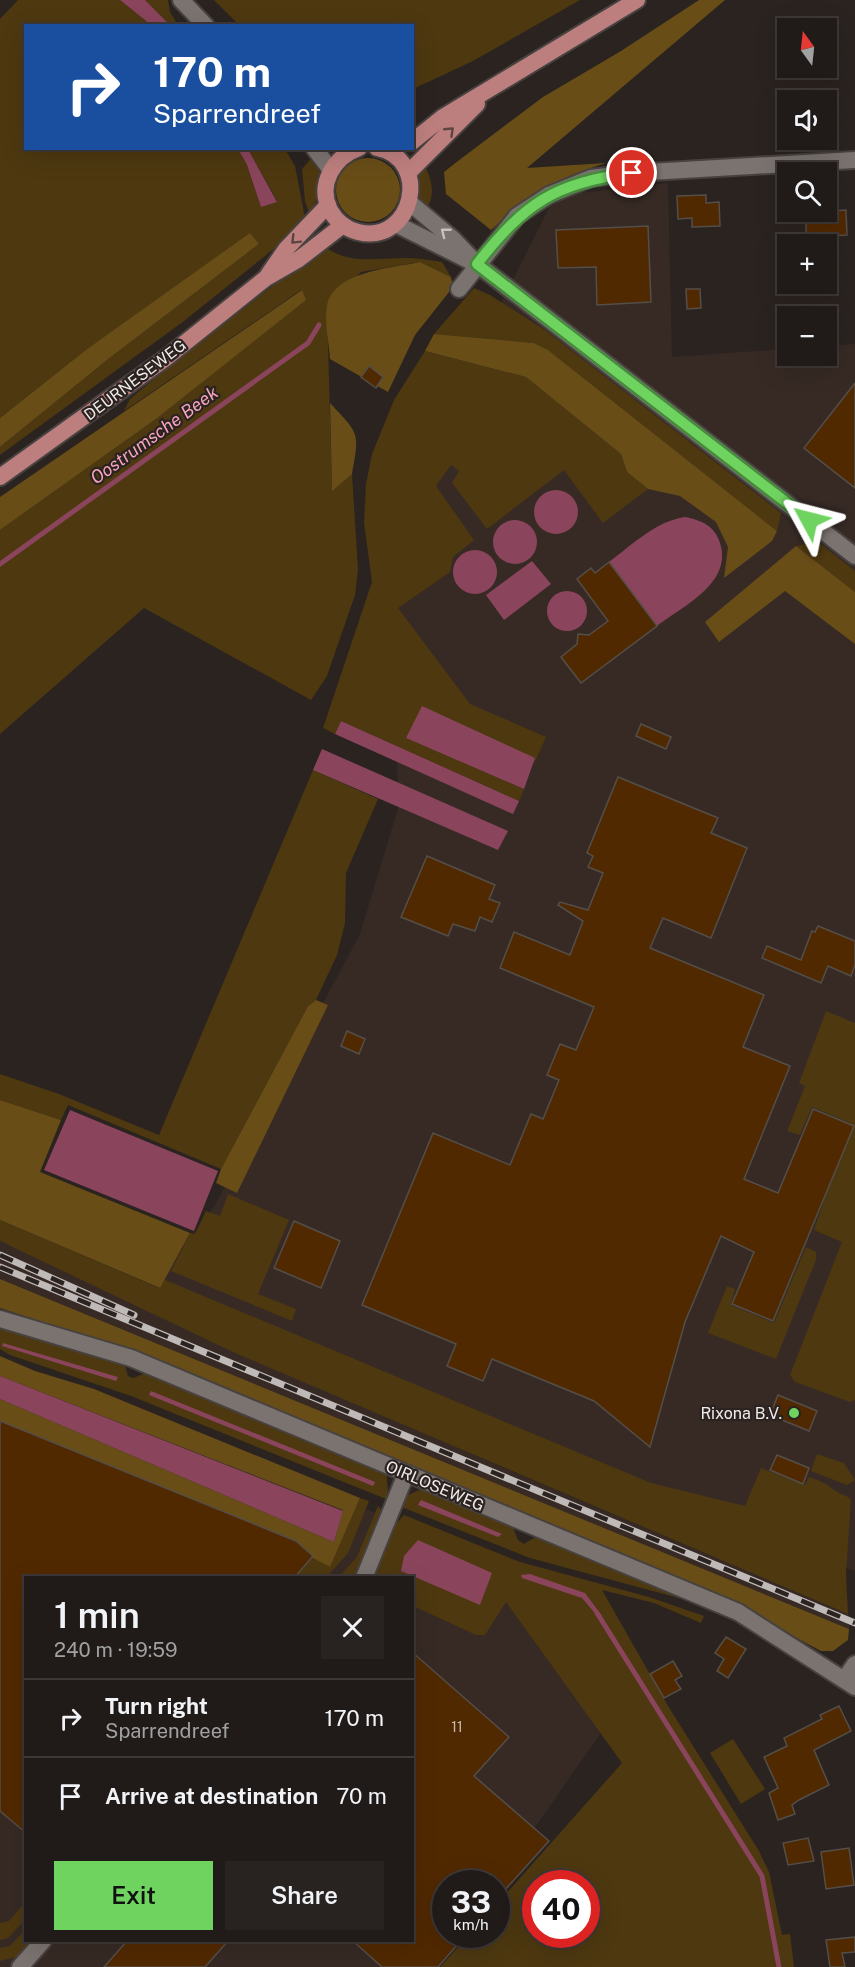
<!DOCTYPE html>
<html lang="en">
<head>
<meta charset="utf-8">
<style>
	body { margin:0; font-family:"Public Sans",sans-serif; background:#282321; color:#f1f3f6; height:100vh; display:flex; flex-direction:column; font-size:22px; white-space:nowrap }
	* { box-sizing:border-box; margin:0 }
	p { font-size:20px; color:#a2a1a2 }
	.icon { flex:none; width:33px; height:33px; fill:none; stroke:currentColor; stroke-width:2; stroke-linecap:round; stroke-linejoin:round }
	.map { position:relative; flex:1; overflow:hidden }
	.details { position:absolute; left:24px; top:1576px; width:390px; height:366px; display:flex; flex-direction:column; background:#201a18; border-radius:0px; box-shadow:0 6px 24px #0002,0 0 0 2px #3d3837 }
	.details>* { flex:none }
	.banner { position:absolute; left:24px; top:24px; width:390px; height:126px; border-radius:0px; box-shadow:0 6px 24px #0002,0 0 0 2px #3d3837; background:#1a4fa0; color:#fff; overflow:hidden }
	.needle { width:39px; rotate:345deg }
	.buttons { position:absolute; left:777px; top:18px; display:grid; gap:12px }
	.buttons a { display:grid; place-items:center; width:60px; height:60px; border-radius:0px; background:#201a18; box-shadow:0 6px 24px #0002,0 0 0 2px #3d3837; font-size:30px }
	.speed { position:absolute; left:432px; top:1870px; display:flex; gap:12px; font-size:30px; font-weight:700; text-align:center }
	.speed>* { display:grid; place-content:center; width:78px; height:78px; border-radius:50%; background:#201a18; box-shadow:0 6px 24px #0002,0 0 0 2px #3d3837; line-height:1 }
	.speed small { font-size:15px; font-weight:400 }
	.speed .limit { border:9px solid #d22; background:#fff; color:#111 }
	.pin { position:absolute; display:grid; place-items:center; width:51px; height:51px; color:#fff; margin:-26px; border:3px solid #fff; border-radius:50%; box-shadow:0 2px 6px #0007 }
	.me { position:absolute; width:66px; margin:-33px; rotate:308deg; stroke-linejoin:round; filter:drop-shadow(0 0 4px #0008) }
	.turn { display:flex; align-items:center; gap:21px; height:126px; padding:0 30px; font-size:27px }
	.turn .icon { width:78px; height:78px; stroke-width:2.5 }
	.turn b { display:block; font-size:42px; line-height:51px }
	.round { display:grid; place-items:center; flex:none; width:63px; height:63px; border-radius:0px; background:#282321 }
	.overview { display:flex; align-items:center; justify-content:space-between; height:102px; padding:0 30px }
	h1 { font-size:36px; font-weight:600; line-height:45px }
	.primary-button { display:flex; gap:12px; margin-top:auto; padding:12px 30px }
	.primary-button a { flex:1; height:69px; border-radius:0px; background:#6fd360; color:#111; font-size:24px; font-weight:600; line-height:69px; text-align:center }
	.primary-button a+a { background:#282321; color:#f1f3f6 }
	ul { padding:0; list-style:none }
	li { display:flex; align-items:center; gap:18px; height:78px; padding:0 30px; border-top:2px solid #3d3837 }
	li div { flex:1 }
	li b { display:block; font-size:22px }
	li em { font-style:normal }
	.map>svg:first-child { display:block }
	.built { fill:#372a25; fill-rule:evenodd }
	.green { fill:#4d3810; fill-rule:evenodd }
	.forest { fill:#684d17 }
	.water { fill:#8a455c }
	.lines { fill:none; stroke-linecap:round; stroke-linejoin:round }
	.stream { stroke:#8a455c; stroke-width:5 }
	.building { fill:#512900; stroke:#544e49; stroke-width:1.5 }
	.minor-casing { stroke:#474240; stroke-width:20 }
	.tertiary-casing { stroke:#474240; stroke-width:20 }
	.primary-casing { stroke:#474240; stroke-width:20 }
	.minor { stroke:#7b7370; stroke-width:16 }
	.tertiary { stroke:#7b7370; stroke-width:16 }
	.primary { stroke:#bd7f7e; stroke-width:16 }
	.rail-casing { stroke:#bfb9b8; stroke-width:7 }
	.rail { stroke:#2a2320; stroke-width:4.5; stroke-dasharray:14; stroke-linecap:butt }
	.oneway { stroke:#5d4341 }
	.oneway2 { stroke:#c7c1bf }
	.route-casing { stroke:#48893e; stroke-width:15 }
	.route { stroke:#6fd360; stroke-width:10 }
	.poi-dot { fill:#6fd360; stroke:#2a2320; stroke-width:2 }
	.labels { text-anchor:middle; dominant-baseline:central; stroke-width:4.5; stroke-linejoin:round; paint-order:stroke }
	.number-label { font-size:14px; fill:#c8bab0 }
	.street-label { font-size:16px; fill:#f0ebea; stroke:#2a2320 }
	.poi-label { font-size:16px; fill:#f0ebea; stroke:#2a2320; text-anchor:end }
	.water-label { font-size:18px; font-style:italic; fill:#f6a3bc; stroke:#2a2320 }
</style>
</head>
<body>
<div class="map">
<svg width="855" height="1967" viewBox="0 0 855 1967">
	<rect width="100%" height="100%" fill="#2a2320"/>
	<g class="built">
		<polygon points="668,183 672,357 787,349 788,356 826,356 827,346 855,344 855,1571 161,1287 162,1277 215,1205 360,934 398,808 393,517 555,196"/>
		<polygon points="0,1241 504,1468 848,1614 849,1629 0,1279"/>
		<path d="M 0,1358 L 552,1586 L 634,1686 L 495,1884 L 446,1884 L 437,1967 L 0,1967 ZM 26,1578 L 412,1578 L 412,1941 L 26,1941 Z"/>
	</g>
	<g class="green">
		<polygon points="18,0 120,0 151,25 26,26 26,148 238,149 247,165 261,207 277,201 248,149 285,149 295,166 306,223 184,321 0,455 0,447 107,360 259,244 250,234 87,349 0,418 0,19"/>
		<polygon points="145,0 168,0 170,12 178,25 170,25"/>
		<polygon points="214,0 580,0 473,61 413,89 412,26 239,25"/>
		<path d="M 314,155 C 324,173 319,198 310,216 L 305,201 L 302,169 Z"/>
		<path d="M 424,165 C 432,179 436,196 426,210 L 421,208 C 416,191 413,181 424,165 Z"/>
		<path d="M 324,246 C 348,265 376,258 405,258 C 417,258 430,260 442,262 L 451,277 L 420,262 L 361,272 L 327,306 L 332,490 L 352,474 L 358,569 L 355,595 L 327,676 L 311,700 L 144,608 L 0,734 L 0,530 L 156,419 L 305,300 L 301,290 L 124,411 L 130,399 L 171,365 Z"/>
		<polygon points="474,288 490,295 545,330 781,513 777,531 548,350 534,343 434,334"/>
		<polygon points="425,351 526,377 621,454 627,472 648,489 603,523 564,470 487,529 452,483 459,471 451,465 436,486 474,540 453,557 450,572 398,608 470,704 546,737 534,764 535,758 406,738 524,789 519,801 341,721 335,734 323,728 372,582 364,523 366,484 372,454 394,400"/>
		<polygon points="818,542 855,571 855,592 796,546"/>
		<polygon points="313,770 378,799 346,873 345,923 337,955 316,1000 308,1006 221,1169 68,1105 61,1120 0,1100 0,1074 59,1094 159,1135"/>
		<polygon points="826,1011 855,1023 855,1400 850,1402 795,1382 790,1375 842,1242 814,1230 850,1123 812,1107 800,1135 787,1131 805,1086 799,1083"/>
		<polygon points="228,1194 289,1220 258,1294 296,1309 292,1321 171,1271 190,1233 195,1234 206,1211 220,1216"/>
		<path d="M 0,1220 L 159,1288 L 163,1279 L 651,1483 L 745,1506 L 761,1468 L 805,1485 L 809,1477 C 821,1481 825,1483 834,1490 C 840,1495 846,1494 851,1500 L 846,1574 L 848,1614 L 235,1353 L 0,1241 Z"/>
		<polygon points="806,1247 816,1252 816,1260 776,1359 708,1333 727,1286 735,1289 731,1305 774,1323"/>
		<polygon points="0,1327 125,1366 128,1376 133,1378 146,1373 386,1470 388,1491 386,1499 131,1396 10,1355 0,1349"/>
		<polygon points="817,1454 844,1463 855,1480 847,1485 811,1471"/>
		<polygon points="422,1489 512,1525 518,1540 524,1544 537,1536 692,1598 690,1601 530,1558 399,1506 403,1497"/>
		<polygon points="360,1498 369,1501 348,1553 326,1578 293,1578 305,1554 330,1567"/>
		<polygon points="378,1506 381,1509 357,1571 353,1578 338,1578 357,1557"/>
		<path d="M 404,1515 L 520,1562 L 649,1597 L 704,1616 L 701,1623 L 654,1603 L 602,1590 L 668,1706 L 759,1851 L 769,1872 L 782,1935 L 790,1934 L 794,1967 L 440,1967 L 469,1935 L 496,1935 L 497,1904 L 622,1763 L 506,1602 L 485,1635 L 476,1635 L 413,1606 L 412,1578 L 372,1578 L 395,1525 ZM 536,1884 L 586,1884 L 586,1935 L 536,1935 Z"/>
		<polygon points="733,1739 765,1789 741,1804 710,1753"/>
		<polygon points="25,1902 25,1920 8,1938 0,1940 0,1923 9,1921"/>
		<polygon points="25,1930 26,1941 35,1941 16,1957 0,1961 0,1948 10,1946"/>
	</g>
	<g class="forest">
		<path d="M 699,0 L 725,0 L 527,168 L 606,163 C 556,179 530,195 491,230 L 446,194 L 444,172 L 458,161 L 543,97 L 621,51 Z"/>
		<circle cx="368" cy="190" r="32"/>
		<polygon points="250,233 259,244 107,360 0,447 0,418 87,349"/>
		<path d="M 420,262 L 451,277 L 453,287 L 415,335 L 388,392 L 330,359 C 329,342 324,322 327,306 C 333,271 393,268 420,262 Z"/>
		<polygon points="302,290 306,300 156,419 0,530 0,497"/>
		<polygon points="434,334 534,343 548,350 777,531 772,541 724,578 728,547 716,522 680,496 648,489 627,472 621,454 526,377 425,351"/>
		<path d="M 330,403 C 359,434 360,432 352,474 L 332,491 Z"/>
		<polygon points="796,546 855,592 855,644 785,591 719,642 705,622"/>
		<polygon points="316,1000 328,1005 237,1193 216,1183 221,1169 308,1006"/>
		<polygon points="0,1100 61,1120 40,1172 190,1233 160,1288 0,1220"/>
		<polygon points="0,1279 849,1629 848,1640 833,1651 821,1651 703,1588 146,1356 0,1308"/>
		<polygon points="0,1356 35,1371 94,1389 360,1498 330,1567 305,1554 0,1434 0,1399 334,1542 343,1510 0,1376"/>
	</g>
	<g class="water">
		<polygon points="120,0 145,0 170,25 151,25"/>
		<polygon points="238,149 248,149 277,202 261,207 247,165"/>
		<circle cx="556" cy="512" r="22"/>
		<path d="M 685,517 C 701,520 715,526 720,543 C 733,583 683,606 657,626 L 609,562 C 632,545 656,521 685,517 Z"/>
		<circle cx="515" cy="542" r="22"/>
		<circle cx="475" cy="572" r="22"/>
		<polygon points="532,561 551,584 504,620 486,595"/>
		<circle cx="567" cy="611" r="20"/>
		<polygon points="422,706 535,758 524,789 406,738"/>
		<polygon points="341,721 519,801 513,814 335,734"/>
		<polygon points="322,749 508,831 498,850 313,770"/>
		<polygon points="70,1110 218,1171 194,1231 44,1170"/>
		<polygon points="3,1343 118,1377 116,1381 2,1346"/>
		<polygon points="0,1376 343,1511 334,1542 0,1399"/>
		<polygon points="151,1391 375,1482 373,1486 149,1395"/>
		<polygon points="421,1500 502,1534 498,1537 418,1505"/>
		<polygon points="418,1540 492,1573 480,1605 401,1571 404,1556"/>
		<polygon points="530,1574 585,1593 602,1616 599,1618 582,1598 522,1578 521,1575"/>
	</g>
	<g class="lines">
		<g class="stream">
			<polyline points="0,564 308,343 319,325"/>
			<polyline points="597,1613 762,1876 779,1967"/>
		</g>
	</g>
	<g class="building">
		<polygon points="706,195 706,203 719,202 720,226 692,227 692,218 678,219 677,196"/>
		<polygon points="846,210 847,235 806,237 806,223 813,223 812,212"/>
		<polygon points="648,226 651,302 597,305 596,267 558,268 556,230"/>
		<polygon points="686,289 700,289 701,308 687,309"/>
		<polygon points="369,366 383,377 376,388 361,377"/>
		<polygon points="855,383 855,488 804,448"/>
		<polygon points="609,562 657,626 581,683 561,657 577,644 578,634 589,635 608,621 577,579 591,568 595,573"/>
		<polygon points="641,724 671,737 666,749 636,736"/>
		<polygon points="618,777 718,818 711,833 747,848 711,938 663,918 650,948 764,995 743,1047 790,1066 744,1179 778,1193 813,1109 854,1126 773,1321 732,1304 754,1252 721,1236 685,1322 650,1447 594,1401 492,1359 483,1381 447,1366 456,1344 362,1305 433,1133 510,1165 531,1114 543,1119 559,1080 547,1075 560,1044 576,1050 594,1007 500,968 514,932 570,955 583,921 558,905 560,902 588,910 603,873 588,867 593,856 587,853"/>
		<polygon points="427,856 495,885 489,899 500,903 492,922 480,917 475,931 453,924 448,936 401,917"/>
		<polygon points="818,926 855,941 855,965 851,976 828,966 821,983 762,958 767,946 801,960 812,931 815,932"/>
		<polygon points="347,1031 365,1039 359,1054 341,1046"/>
		<polygon points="294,1221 340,1241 321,1288 274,1268"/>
		<polygon points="778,1395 817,1411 809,1431 770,1415"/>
		<polygon points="0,1421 296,1541 313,1556 294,1578 26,1578 26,1833 0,1811"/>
		<polygon points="777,1455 809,1468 803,1484 770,1470"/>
		<polygon points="726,1637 746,1649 728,1678 717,1671 724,1659 715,1653"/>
		<polygon points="412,1652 509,1737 474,1776 549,1841 496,1900 496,1884 446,1884 446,1935 466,1935 438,1967 382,1967 353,1941 412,1941"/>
		<polygon points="673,1661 682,1676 675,1680 681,1689 664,1698 650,1674"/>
		<polygon points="839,1706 851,1731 814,1750 829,1785 799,1800 792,1805 795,1814 778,1820 769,1793 778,1788 764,1757 787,1746 784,1738 822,1719 820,1715"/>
		<polygon points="808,1838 814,1861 788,1865 783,1843"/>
		<polygon points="849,1848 854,1885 826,1889 821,1852"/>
		<polygon points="855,1937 855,1952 842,1953 845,1967 830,1967 826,1940"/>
		<polygon points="127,1941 228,1941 205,1967 104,1967"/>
	</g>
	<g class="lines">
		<g class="minor-casing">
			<g id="minor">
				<polyline points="459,289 517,216 549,195 591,178 632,173 855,160"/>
				<polyline points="364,1578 406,1474"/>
				<polyline points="20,1967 43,1941"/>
			</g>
		</g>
		<g class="tertiary-casing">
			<g id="tertiary">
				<polyline points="181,0 206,26"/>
				<polyline points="314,148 331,170"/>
				<polyline points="410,203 453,239 477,264 855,556"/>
				<polyline points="396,224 470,261"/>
				<polyline points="0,1319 131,1358 738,1612 855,1687"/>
				<polyline points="844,1680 855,1664"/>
			</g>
		</g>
		<g class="primary-casing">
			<g id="primary">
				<polyline points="412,142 443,117 637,0"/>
				<path d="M 359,148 C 334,157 317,184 330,210 C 336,221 346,229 358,232 C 413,246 433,159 377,148"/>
				<polyline points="408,173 477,104"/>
				<polyline points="268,275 286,249 328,205"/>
				<polyline points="0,477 166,358 266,278 299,259 343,225"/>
			</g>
		</g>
		<use href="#minor" class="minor"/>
		<use href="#tertiary" class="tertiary"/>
		<use href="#primary" class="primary"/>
		<g class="rail-casing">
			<g id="rail">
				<polyline points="0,1255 134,1315"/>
				<polyline points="0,1267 855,1623"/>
			</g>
		</g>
		<use href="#rail" class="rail"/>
	</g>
	<defs><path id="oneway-chevron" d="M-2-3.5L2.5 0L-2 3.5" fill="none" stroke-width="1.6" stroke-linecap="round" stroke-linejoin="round" transform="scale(1.5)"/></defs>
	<g class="oneway">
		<use href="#oneway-chevron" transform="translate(450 131) rotate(-44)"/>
		<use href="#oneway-chevron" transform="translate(295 240) rotate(135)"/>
	</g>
	<use class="oneway2" href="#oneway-chevron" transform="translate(445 232) rotate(-142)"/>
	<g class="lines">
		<g class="route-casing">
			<path id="route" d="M 632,173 C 555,182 524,204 477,264 L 809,520"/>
		</g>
		<use href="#route" class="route"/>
	</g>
	<circle class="poi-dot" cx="794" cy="1413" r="6"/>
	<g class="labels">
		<g class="number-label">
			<text x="457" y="1727">11</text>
		</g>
		<g class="street-label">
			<text transform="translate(135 380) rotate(-37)">DEURNESEWEG</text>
			<text transform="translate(435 1486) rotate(23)">OIRLOSEWEG</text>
		</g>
		<g class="poi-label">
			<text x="782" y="1413">Rixona B.V.</text>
		</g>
		<g class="water-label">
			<text transform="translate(154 435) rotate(-36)">Oostrumsche Beek</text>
		</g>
	</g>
</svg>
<div class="buttons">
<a><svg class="needle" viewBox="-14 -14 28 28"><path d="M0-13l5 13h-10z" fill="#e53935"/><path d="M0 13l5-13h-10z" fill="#a2a1a2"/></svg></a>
<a><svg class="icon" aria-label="sound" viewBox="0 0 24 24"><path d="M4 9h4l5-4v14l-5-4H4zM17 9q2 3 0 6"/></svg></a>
<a><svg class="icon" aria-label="search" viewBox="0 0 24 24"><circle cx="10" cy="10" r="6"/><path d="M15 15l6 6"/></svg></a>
<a>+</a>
<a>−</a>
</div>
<div class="speed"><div>33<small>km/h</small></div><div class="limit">40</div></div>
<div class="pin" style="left:632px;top:173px;background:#d93025"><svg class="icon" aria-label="arrive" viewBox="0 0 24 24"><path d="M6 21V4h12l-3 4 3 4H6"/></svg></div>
<svg class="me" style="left:809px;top:520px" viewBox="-20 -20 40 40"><path d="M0-17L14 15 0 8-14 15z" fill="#6fd360" stroke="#fff" stroke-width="4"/></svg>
<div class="banner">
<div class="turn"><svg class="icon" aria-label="right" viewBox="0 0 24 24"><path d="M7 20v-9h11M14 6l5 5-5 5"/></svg><div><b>170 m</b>Sparrendreef</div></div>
</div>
<section class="details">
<div class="overview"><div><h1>1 min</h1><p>240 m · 19:59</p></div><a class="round"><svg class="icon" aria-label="close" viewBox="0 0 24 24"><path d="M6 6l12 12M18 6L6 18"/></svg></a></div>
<ul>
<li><svg class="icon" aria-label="right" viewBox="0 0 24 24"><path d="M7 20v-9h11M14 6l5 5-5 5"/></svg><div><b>Turn right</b><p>Sparrendreef</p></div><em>170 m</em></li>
<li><svg class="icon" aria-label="arrive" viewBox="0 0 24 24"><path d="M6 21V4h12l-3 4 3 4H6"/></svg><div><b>Arrive at destination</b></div><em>70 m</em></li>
</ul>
<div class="primary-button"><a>Exit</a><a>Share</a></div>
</section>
</div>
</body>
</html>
